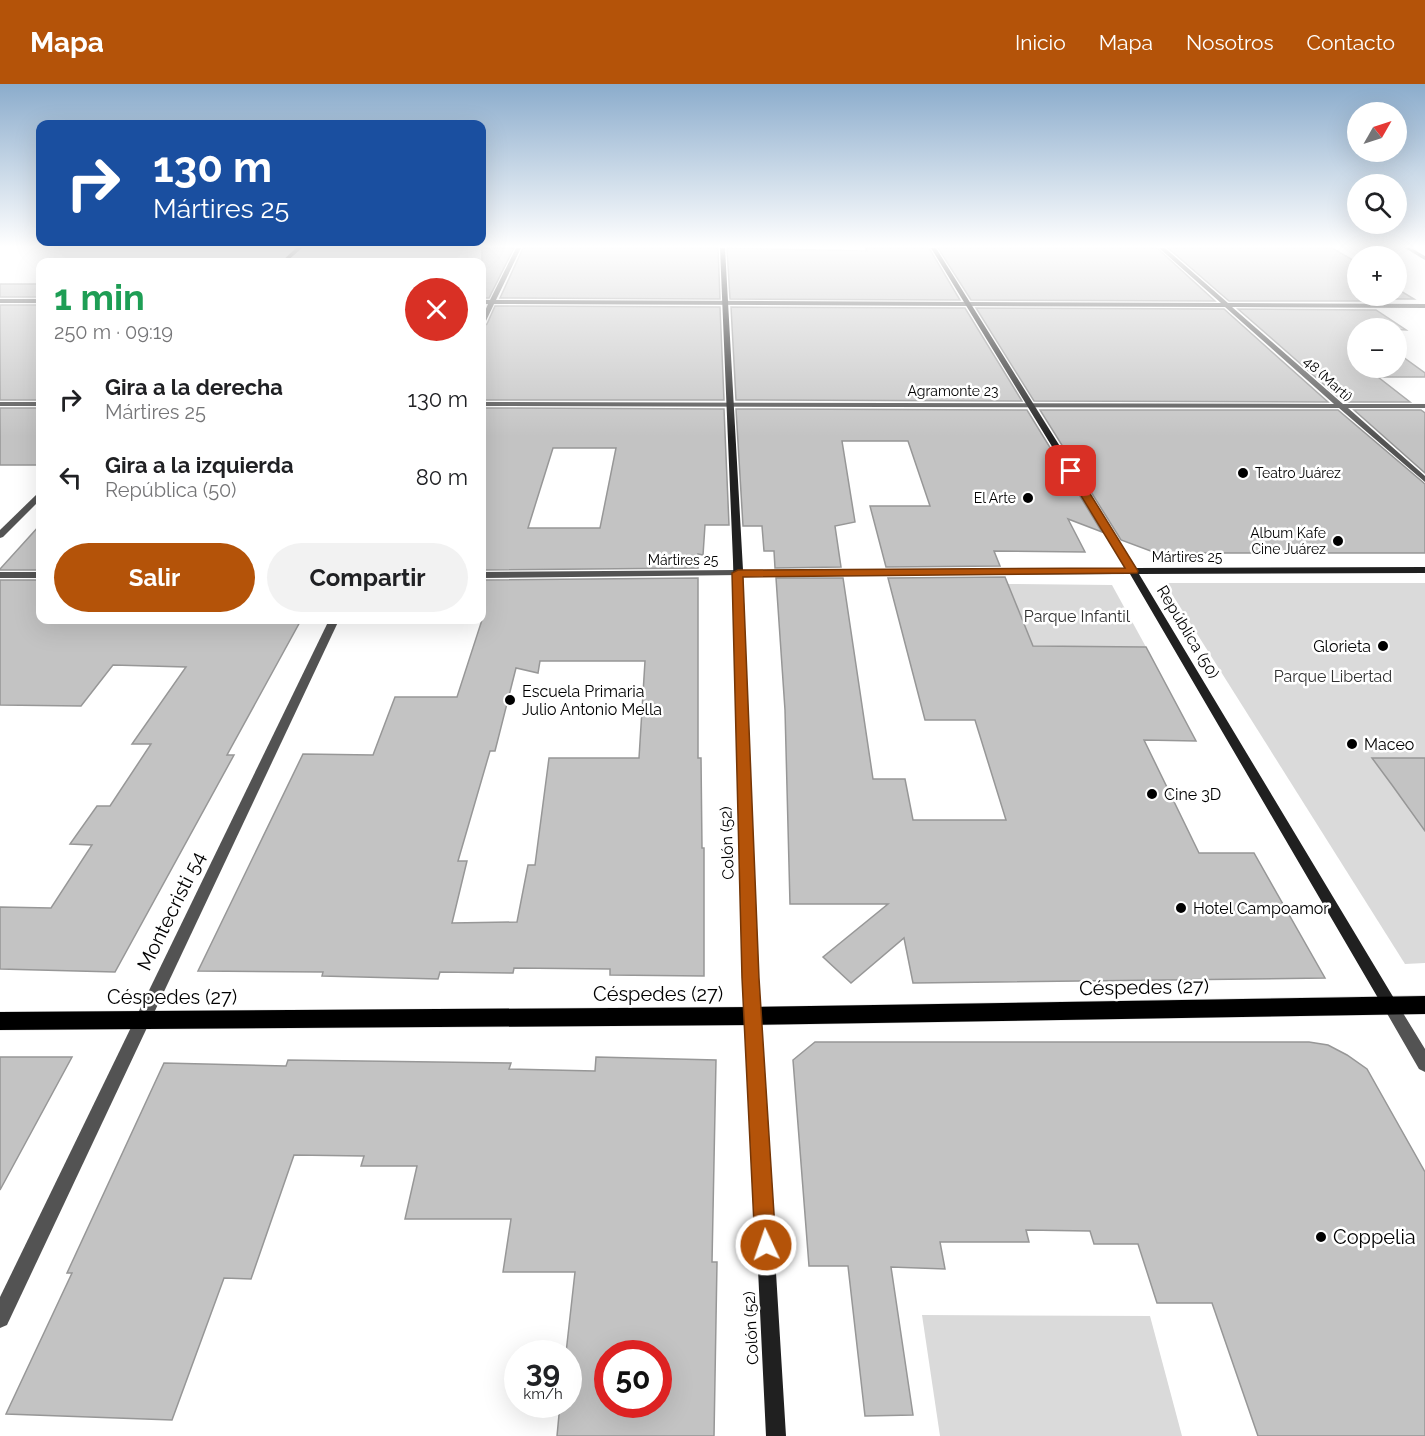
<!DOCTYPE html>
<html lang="es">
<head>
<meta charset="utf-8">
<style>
	body { margin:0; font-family:Raleway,sans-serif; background:#f2f2f2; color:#202124; height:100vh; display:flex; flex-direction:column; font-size:22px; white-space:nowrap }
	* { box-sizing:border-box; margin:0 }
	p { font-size:20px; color:#757577 }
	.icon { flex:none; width:33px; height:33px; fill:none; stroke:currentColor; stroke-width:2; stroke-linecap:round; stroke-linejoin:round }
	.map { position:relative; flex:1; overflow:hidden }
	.details { position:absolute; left:36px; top:174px; width:450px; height:366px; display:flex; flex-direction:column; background:#fff; border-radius:12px; box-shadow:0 6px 24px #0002 }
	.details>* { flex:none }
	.guide { position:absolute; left:36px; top:36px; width:450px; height:126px; border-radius:12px; box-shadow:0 6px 24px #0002; background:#1a4fa0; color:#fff; overflow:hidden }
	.needle { width:39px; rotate:51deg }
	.fabs { position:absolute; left:1347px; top:18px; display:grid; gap:12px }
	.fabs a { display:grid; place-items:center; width:60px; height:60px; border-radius:50%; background:#fff; box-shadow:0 6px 24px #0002; font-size:30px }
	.speed { position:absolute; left:504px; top:1256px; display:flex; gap:12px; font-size:30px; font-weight:700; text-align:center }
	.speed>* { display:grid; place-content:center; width:78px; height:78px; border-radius:50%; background:#fff; box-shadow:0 6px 24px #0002; line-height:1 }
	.speed small { font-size:15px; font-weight:400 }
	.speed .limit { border:9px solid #d22; background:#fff; color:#111 }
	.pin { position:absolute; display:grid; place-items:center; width:51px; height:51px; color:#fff; margin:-26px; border-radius:12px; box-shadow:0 3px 9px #0006 }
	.me { position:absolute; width:66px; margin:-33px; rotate:357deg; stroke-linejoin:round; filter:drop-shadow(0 0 4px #0008) }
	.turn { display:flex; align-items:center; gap:21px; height:126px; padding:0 18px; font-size:27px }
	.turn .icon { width:78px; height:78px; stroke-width:2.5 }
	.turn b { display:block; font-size:42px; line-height:51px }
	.round { display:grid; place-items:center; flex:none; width:63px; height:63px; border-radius:32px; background:#f2f2f2 }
	.summary { display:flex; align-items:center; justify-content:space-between; height:102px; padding:0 18px }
	h1 { font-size:36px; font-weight:700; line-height:45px; color:#1e9e55 }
	.button { display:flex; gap:12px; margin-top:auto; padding:12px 18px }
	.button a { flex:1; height:69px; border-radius:36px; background:#b45309; color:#fff; font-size:24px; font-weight:700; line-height:69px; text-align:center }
	.button a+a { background:#f2f2f2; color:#202124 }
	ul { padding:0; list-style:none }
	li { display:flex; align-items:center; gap:18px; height:78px; padding:0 18px }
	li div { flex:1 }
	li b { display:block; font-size:22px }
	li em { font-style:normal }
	header { display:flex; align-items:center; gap:36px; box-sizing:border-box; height:84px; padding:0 30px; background:#b45309; color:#fff }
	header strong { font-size:28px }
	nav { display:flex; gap:33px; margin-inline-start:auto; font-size:21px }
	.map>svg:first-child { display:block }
	.green { fill:#dadada }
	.building { fill:#c3c3c3; stroke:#979797; stroke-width:1.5; fill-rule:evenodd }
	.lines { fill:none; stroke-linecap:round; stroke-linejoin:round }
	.primary-casing { stroke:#dbdbdb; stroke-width:1 }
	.street { fill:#535353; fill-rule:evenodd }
	.secondary { fill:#202020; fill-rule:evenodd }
	.primary { fill:#000; fill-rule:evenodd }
	.route { fill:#b45309; stroke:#753606; stroke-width:1.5 }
	.poi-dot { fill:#000; stroke:#fff; stroke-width:2 }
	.labels { text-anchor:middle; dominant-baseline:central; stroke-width:5; stroke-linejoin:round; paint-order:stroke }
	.far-street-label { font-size:14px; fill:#000; stroke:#fff }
	.far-poi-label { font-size:14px; fill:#000; stroke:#fff; text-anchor:end }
	.park-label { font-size:16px; fill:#313131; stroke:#fff }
	.street-label { font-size:16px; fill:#000; stroke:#fff }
	.poi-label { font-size:16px; fill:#000; stroke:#fff; text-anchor:start }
	.near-street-label { font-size:20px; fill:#000; stroke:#fff }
	.near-poi-label { font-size:20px; fill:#000; stroke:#fff; text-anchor:start }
</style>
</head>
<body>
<header>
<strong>Mapa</strong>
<nav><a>Inicio</a><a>Mapa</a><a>Nosotros</a><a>Contacto</a></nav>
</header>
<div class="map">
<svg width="1425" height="1352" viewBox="0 0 1425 1352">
	<rect width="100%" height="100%" fill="#fff"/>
	<g class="green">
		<polygon points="1165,499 1425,499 1425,879 1405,880"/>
		<polygon points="1008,500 1112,501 1146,563 1033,562"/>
		<polygon points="922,1231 1150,1232 1182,1352 940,1352"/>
	</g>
	<g class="building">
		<polygon points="482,164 514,164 489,214 482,214"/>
		<polygon points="523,164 718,164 720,215 500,214"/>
		<polygon points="727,164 867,167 866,164 929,164 960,216 730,215"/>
		<polygon points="938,164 1157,164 1215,217 971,216"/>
		<polygon points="1168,164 1332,164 1358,179 1358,212 1396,212 1396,204 1414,215 1360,215 1363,217 1229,217"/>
		<rect x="0" y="200" width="40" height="13"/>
		<rect x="0" y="221" width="40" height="95"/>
		<polygon points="495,222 720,223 724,316 482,316 482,243 487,240"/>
		<polygon points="731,223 965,224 1022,317 736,316"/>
		<polygon points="976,224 1224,225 1328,318 1034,317"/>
		<polygon points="1238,225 1376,226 1406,246 1358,244 1358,284 1396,284 1396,268 1425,289 1425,293 1378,293 1410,318 1344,318"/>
		<rect x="0" y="324" width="40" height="57"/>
		<path d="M 482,324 L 724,325 L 729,441 L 705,441 L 703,471 L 698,470 L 698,484 L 482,486 ZM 553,364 L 616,364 L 600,444 L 528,444 Z"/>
		<polygon points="736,325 1027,326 1102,448 1068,435 1085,468 994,467 1000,482 886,483 870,422 930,422 908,357 842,357 855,438 835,442 841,483 775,484 774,467 764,467 762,442 743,442"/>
		<polygon points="1040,326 1338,326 1425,400 1425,469 1156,469 1121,456"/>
		<polygon points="1354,326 1421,326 1425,329 1425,389"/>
		<polygon points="40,441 40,486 0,486 0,485"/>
		<polygon points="1005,493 1033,562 1146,563 1196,657 1144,656 1199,769 1254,769 1325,894 913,899 904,854 851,899 823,873 888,820 790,820 785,626 776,494 843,494 873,695 905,695 913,736 1006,736 975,636 925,636 888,494"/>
		<path d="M 698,494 L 698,674 L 701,674 L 702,764 L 704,764 L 704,892 L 610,891 L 610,885 L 514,884 L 513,889 L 440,888 L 438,895 L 322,892 L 323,888 L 198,887 L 303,670 L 373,671 L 395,613 L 457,613 L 482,536 L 482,496 ZM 540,577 L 645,577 L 639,674 L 549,674 L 535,781 L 528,781 L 517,838 L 452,839 L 467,777 L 458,777 L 490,667 L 495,667 L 516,584 L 538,589 Z"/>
		<polygon points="0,496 40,496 40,536 301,536 227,671 234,671 115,888 0,885 0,823 51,824 92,761 70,760 97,722 110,722 151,660 132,660 186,583 113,581 81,622 0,621"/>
		<polygon points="1372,674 1425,674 1425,747 1392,701"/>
		<polygon points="815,958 1309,958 1328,961 1347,971 1367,985 1425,1088 1425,1352 1258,1352 1212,1219 1157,1219 1138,1160 1094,1160 1090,1147 1026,1146 1029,1158 940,1158 945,1185 891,1183 913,1331 865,1332 848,1182 809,1182 793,976"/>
		<polygon points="0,973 72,973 0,1106"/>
		<path d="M 596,973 L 716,976 L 712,1178 L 717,1178 L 714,1352 L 557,1352 L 560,1320 L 568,1320 L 568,1269 L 566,1269 L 575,1188 L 503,1188 L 511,1135 L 405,1135 L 417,1082 L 361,1082 L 364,1072 L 294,1071 L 251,1195 L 224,1194 L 172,1336 L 6,1330 L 72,1189 L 67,1189 L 164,979 L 286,982 L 288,976 L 511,979 L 509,985 L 595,987 ZM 608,1269 L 658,1269 L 658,1320 L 608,1320 Z"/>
	</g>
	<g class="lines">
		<g class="primary-casing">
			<polygon id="primary" points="1425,912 1425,930 754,941 0,946 0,928 754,923"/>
		</g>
		<g class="street">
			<polygon points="296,164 302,164 286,178 281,178"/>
			<polygon points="516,164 521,164 496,216 1221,219 1159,164 1165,164 1228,219 1425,220 1425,224 1232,223 1343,320 1425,320 1425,324 1348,324 1425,392 1425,398 1339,324 482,322 482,318 1334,320 1225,223 494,220 485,239 482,241 482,234 488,220 482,220 482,216 490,216"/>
			<polygon points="1405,164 1411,164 1425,172 1425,176"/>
			<rect x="0" y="215" width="40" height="4"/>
			<rect x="0" y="318" width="40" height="4"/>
			<polygon points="37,410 40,410 40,416 3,453 0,454 0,446"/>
			<polygon points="738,486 741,487 741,491 482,494 482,488"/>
			<rect x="0" y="488" width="40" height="6"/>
			<polygon points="329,536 339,536 7,1241 0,1244 0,1213"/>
			<polygon points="1390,914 1395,916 1425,965 1425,988 1419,985 1385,926 1382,921 1385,916"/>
		</g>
		<polygon class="secondary" points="720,164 725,164 743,486 1126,484 931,164 936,164 1136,484 1425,483 1425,489 1139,490 1395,916 1398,921 1395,926 1390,928 1385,926 1130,490 743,492 758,894 786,1352 766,1352 744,894 733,477"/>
		<use href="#primary" class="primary"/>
	</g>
	<linearGradient id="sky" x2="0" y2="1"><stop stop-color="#8baccc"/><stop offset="0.46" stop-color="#fff"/><stop offset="1" stop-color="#fff" stop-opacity="0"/></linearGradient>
	<rect width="1425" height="353" fill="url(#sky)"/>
	<polygon class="route" points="1071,384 1076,387 1138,487 1137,489 743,493 759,894 776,1161 773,1168 766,1171 758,1168 755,1161 742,894 732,489 738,486 1125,484 1066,387"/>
	<g class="poi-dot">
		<circle cx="1243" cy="389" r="6"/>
		<circle cx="1028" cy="414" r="6"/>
		<circle cx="1338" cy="457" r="6"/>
		<circle cx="1383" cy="562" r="6"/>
		<circle cx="510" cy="616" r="6"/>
		<circle cx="1352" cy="660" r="6"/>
		<circle cx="1152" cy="710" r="6"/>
		<circle cx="1181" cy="824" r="6"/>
		<circle cx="1321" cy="1153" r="6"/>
	</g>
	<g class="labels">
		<g class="far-street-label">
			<text transform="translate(1328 295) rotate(42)">48 (Martí)</text>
			<text x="953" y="307">Agramonte 23</text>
			<text x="1187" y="473">Mártires 25</text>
			<text x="683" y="476">Mártires 25</text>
		</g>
		<g class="far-poi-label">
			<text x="1255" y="389" text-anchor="start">Teatro Juárez</text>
			<text x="1016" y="414">El Arte</text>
			<text x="1326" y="449">Album Kafe<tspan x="1326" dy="16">Cine Juárez</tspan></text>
		</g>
		<g class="park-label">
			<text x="1077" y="532">Parque Infantil</text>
			<text x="1333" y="592">Parque Libertad</text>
		</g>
		<g class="street-label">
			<text transform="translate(1188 548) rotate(59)">República (50)</text>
			<text transform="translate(727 759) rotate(-92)">Colón (52)</text>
			<text transform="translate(751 1244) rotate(-93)">Colón (52)</text>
		</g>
		<g class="poi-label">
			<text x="1371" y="562" text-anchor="end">Glorieta</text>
			<text x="522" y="607">Escuela Primaria<tspan x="522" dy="18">Julio Antonio Mella</tspan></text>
			<text x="1364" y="660">Maceo</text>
			<text x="1164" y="710">Cine 3D</text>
			<text x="1193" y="824">Hotel Campoamor</text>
		</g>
		<g class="near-street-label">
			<text transform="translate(171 827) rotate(-64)">Montecristi 54</text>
			<text transform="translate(1144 903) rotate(-1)">Céspedes (27)</text>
			<text x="658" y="910">Céspedes (27)</text>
			<text x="172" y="913">Céspedes (27)</text>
		</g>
		<g class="near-poi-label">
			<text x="1333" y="1153">Coppelia</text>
		</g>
	</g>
</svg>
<div class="fabs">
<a><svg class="needle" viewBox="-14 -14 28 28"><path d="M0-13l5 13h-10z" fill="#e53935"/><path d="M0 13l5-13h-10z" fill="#757577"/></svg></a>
<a><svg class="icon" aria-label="search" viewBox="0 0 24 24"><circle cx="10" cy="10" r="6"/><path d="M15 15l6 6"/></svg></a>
<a>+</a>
<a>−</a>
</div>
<div class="speed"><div>39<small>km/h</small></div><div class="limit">50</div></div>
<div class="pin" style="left:1071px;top:387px;background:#d93025"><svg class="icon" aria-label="arrive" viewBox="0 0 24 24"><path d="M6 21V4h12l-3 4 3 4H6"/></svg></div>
<svg class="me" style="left:766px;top:1161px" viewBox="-20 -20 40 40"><circle r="17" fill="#b45309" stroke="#fff" stroke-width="3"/><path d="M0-11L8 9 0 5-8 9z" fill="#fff"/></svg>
<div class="guide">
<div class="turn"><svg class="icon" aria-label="right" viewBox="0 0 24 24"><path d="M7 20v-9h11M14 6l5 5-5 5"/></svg><div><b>130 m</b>Mártires 25</div></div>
</div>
<section class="details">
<div class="summary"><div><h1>1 min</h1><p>250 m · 09:19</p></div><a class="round" style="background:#d93025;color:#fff"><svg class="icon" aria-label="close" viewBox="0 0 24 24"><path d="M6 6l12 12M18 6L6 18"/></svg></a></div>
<ul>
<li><svg class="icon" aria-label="right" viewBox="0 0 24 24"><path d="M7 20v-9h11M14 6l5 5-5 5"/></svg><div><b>Gira a la derecha</b><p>Mártires 25</p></div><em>130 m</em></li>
<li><svg class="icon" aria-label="left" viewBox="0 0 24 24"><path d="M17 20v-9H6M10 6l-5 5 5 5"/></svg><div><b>Gira a la izquierda</b><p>República (50)</p></div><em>80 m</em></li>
</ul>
<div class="button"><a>Salir</a><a>Compartir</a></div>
</section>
</div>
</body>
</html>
